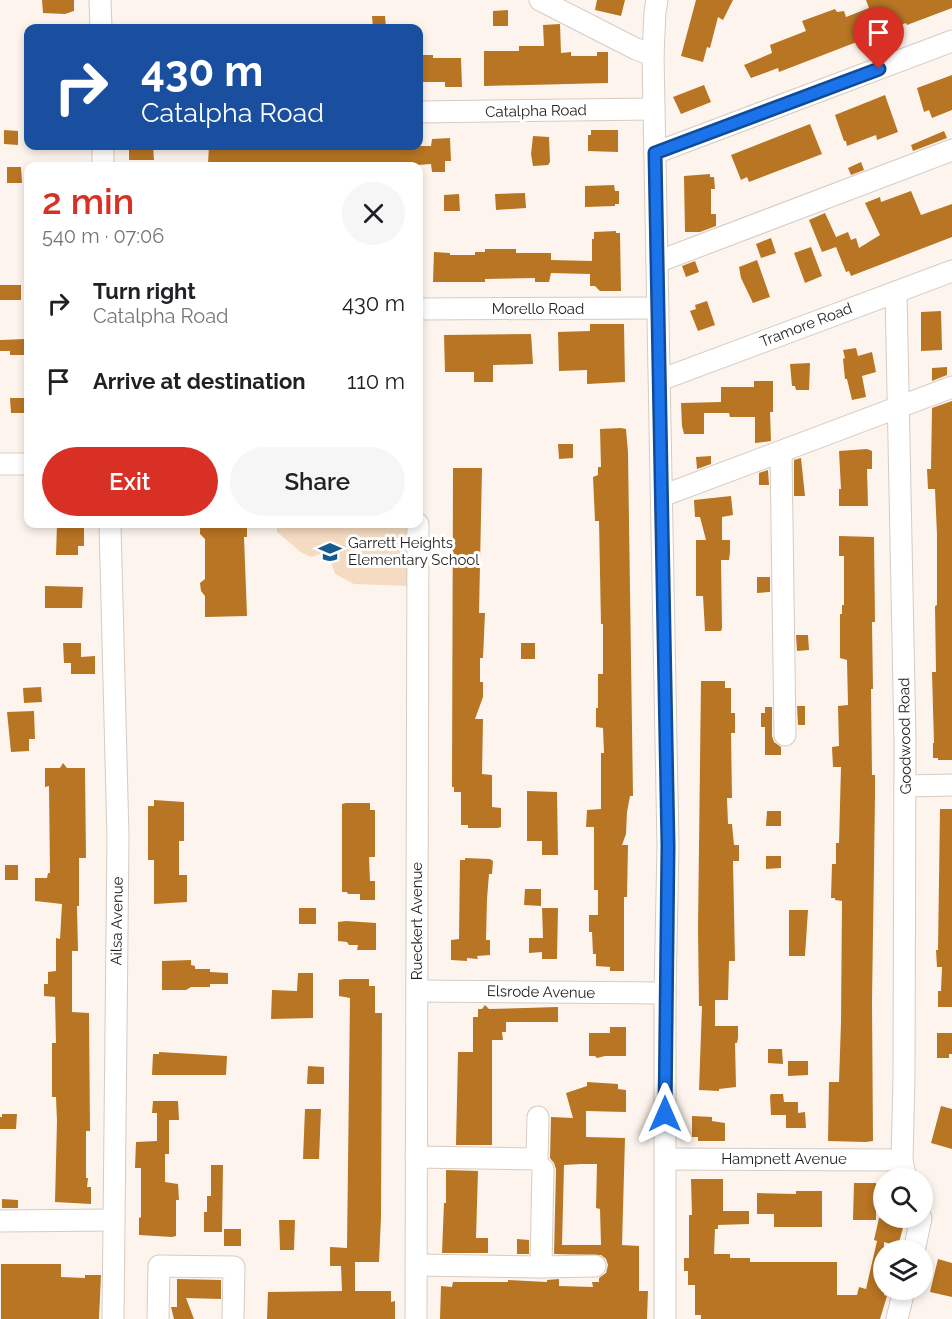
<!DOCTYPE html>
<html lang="en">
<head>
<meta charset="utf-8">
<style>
	body { margin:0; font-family:Raleway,sans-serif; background:#f6f6f6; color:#202124; height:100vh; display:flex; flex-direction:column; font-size:22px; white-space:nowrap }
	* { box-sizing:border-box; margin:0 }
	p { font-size:20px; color:#757577 }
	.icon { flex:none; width:33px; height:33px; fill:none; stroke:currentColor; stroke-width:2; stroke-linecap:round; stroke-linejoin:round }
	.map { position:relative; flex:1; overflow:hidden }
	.panel { position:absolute; left:24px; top:162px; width:399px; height:366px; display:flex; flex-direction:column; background:#fff; border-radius:12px; box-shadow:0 3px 9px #0003 }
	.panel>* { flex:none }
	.top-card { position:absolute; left:24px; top:24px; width:399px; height:126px; border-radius:12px; box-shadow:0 3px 9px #0003; background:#1a4fa0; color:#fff; overflow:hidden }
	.fabs { position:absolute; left:873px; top:1168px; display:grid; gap:12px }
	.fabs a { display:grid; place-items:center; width:60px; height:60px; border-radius:50%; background:#fff; box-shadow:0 3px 9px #0003; font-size:30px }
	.pin { position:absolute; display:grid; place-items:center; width:51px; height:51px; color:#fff; margin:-62px -26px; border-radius:50% 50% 50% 0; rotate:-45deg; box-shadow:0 0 6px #0007 }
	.pin .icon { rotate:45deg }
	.me { position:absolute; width:66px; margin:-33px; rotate:0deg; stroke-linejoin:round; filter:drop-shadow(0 0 4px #0008) }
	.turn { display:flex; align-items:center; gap:21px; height:126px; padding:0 18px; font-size:27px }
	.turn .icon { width:78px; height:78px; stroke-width:2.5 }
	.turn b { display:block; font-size:42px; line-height:51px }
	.round { display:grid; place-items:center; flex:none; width:63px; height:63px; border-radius:32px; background:#f6f6f6 }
	.headline { display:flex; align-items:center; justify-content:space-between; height:102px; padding:0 18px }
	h1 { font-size:36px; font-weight:600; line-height:45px; color:#d93025 }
	.action { display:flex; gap:12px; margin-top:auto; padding:12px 18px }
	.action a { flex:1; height:69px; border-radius:36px; background:#d93025; color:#fff; font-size:24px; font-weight:600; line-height:69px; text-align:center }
	.action a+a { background:#f6f6f6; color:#202124 }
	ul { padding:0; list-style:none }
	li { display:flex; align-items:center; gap:18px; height:78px; padding:0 18px }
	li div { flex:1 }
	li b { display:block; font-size:22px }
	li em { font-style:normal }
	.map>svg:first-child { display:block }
	.green { fill:#f5dbc1 }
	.building { fill:#b87523; fill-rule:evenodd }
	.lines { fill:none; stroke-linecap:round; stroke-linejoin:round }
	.minor-casing { stroke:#d4ccc5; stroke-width:23 }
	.minor { stroke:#fff; stroke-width:21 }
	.route-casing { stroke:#114b97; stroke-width:15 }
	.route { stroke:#1a73e8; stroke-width:10 }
	.labels { text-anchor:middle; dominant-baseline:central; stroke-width:6; stroke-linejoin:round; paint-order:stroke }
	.street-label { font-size:15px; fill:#211e1b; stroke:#fff }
	.poi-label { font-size:15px; fill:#211e1b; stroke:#fff; text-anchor:start }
</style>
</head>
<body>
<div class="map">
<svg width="952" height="1319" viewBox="0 0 952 1319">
	<rect width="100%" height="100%" fill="#fdf5ed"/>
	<polygon class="green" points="277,524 408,524 407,586 354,584 335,574 328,551 312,557 302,553 277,532"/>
	<g class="building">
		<polygon points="42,0 74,0 74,11 65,14 43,13"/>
		<polygon points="597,0 625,0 621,16 595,10"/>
		<polygon points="696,0 733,0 723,20 718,17 710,48 707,47 703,62 681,56"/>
		<polygon points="866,0 952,0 952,8 907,25 906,23 779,72 778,68 751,78 744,65 772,53 770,45 806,31 802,21 835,9 837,12 844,11 846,17 869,8"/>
		<polygon points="508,10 508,26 493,26 493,11"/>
		<polygon points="372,16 385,16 386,28 373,28"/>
		<polygon points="560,24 561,53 571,52 571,56 597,56 597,52 608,52 608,83 484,86 484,51 519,51 519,46 544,46 543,25"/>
		<polygon points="418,55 433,55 433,58 461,58 462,87 445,87 445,82 418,82"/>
		<polygon points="952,75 952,110 932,118 929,110 924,112 917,88"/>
		<polygon points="704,85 711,102 681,114 673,97"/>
		<polygon points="885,95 898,132 877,140 876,135 847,146 846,141 844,141 835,115"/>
		<polygon points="810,124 822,154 749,182 747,177 741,180 731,155"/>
		<polygon points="4,130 18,131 18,145 4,144"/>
		<polygon points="591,130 618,130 618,152 588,151 588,135 591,135"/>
		<polygon points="944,131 947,138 913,151 911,145"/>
		<polygon points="533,136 549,137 550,162 548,165 533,166 531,154"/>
		<polygon points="450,138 451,161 445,161 445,172 432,172 431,164 405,166 213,166 213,163 208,163 209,146 431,146 432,139"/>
		<polygon points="129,146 153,146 154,160 129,160"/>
		<polygon points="861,162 864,170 851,175 848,168"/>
		<polygon points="7,167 21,167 22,183 7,183"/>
		<polygon points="710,174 710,177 714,177 715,189 711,189 711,214 716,214 716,226 700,232 685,232 684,176"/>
		<polygon points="614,185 615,191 619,191 619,204 615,204 615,206 585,207 585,186"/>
		<polygon points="911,191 921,215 952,204 952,237 851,276 849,271 846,272 836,247 822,252 809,220 825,213 836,237 848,232 851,240 856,238 859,248 880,235 865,203 880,197 881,202"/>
		<polygon points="525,193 526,208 496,210 495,194"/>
		<polygon points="459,194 460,211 444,211 444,195"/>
		<polygon points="616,231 616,233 620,233 621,291 600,291 595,286 590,286 590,274 551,273 549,282 535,282 535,278 485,279 485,282 433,282 434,252 450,253 450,255 475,255 475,252 485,252 485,249 516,249 516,253 551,253 551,260 592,261 592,239 594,239 594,232"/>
		<polygon points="771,238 776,253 761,258 756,244"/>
		<polygon points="811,247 822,276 805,283 794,253"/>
		<polygon points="757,260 770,297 753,303 741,278 739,267"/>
		<polygon points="695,261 699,272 686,277 682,266"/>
		<rect x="0" y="285" width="21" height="15"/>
		<polygon points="707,301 715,325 698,331 690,311 696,309 695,305"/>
		<polygon points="941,311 942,350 921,351 921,312"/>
		<polygon points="590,324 624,324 625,382 587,384 587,370 559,371 558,332 590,331"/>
		<polygon points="531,334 533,364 493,365 493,382 474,382 474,372 445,372 444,335"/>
		<polygon points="25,339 28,339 28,350 25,350 25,355 10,355 10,351 0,351 0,340"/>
		<polygon points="856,348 858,356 872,352 876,372 862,376 866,397 852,400 847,379 845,379 843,359 845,358 843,350"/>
		<polygon points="810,363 809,390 796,390 795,386 792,386 790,364"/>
		<polygon points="947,367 947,375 932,381 932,368"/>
		<polygon points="754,381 773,381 773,412 770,412 771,441 755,443 755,417 730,417 729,413 704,413 704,434 684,434 682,426 681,403 721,402 721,387 754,387"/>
		<polygon points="10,398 25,398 26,413 11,413"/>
		<polygon points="952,401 952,760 938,760 938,758 933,758 933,743 934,743 932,672 936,672 935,606 937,605 937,535 935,489 928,489 927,469 931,469 932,408"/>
		<polygon points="621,428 626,429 628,452 633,796 630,796 627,812 626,834 622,845 628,845 627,897 624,897 624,971 610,971 610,967 596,966 596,954 593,954 592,932 589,932 589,915 598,915 598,890 594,890 594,827 586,827 587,810 601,809 601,753 604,753 603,728 596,727 596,708 598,708 598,674 603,674 603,624 601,624 599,521 595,521 593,477 598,475 598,467 601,467 600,429"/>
		<polygon points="558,444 573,444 573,458 559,459"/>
		<polygon points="867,449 872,451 872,469 867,469 868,506 839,506 839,489 841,489 839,451"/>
		<polygon points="711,456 711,464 697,469 696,457"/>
		<polygon points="801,458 805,496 794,496 794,460"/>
		<polygon points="453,468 482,468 479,613 485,613 483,658 480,658 480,682 483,682 483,697 475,719 483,719 482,774 492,775 492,807 501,808 501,827 498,828 468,828 468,825 461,825 461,792 454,792 454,787 452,787"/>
		<polygon points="768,470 769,485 759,485 759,473"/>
		<polygon points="731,496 733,515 722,517 722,540 730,540 730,552 729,560 721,560 722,628 721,631 705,631 703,596 696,596 696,540 706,540 700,517 695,517 694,500"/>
		<polygon points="57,524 78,524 78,527 84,527 84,546 78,546 78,555 56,555"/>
		<polygon points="200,524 247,524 247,537 244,537 247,616 205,617 205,596 201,591 200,583 205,579 205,539 200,534"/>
		<polygon points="839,536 874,537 875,622 872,622 873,689 871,689 872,775 875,775 875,797 872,1001 873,1141 866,1142 828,1141 829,1082 839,1082 841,1022 842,901 835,900 835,898 831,898 832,864 836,864 836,843 839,843 841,767 833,767 832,747 839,746 838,706 848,705 847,660 840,658 840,614 842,614 842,605 844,605 844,556 839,556"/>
		<polygon points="757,577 770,577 770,592 757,593"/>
		<polygon points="45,586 83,587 82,608 45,608"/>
		<polygon points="796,635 808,635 809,650 797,651"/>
		<polygon points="63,643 81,643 81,657 95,656 95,674 71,674 71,663 64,663"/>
		<rect x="521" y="643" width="14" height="16"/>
		<polygon points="701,681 725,681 725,688 731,688 731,713 735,713 735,733 731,733 732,798 727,798 728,824 732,824 734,845 739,845 739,861 733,861 735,961 729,961 728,1000 715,1000 715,1026 738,1026 738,1038 737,1043 735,1043 736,1087 719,1089 719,1091 699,1090 702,1006 699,1006 698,929"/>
		<polygon points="41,687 42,702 24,703 23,688"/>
		<polygon points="797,706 805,706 805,725 798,725"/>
		<polygon points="765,707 772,707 772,736 774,742 781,747 781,755 765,755 765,727 761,727 761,713 765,713"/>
		<polygon points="34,711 35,739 29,739 29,751 11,752 7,712"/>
		<polygon points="63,763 67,768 85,768 86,858 79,858 79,906 77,906 78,951 72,951 72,1012 89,1013 90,1131 86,1131 86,1178 88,1178 87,1187 91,1187 91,1204 55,1202 57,1121 56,1097 52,1097 52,1043 56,1043 55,997 44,996 44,984 48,984 48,972 56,971 56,938 60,939 62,904 35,901 35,878 47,878 48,873 50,873 49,786 45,787 45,768 60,768"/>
		<polygon points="527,791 557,792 558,855 542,855 542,841 527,841"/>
		<polygon points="154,800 184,802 184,841 179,841 179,875 187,875 187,902 154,904 154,860 148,860 148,806 154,806"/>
		<polygon points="346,803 370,803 370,810 375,810 375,857 369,857 370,881 375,881 375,900 360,900 360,894 348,894 347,892 342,892 342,804"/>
		<polygon points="940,809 952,809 952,1007 938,1007 938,991 941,991 942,967 937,967 936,950 938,950"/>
		<polygon points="767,811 781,811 781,826 766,826"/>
		<polygon points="766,856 781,856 781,868 766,869"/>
		<polygon points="465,858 490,859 493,861 492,874 489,874 487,899 486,940 490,940 490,955 477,956 478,959 467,958 467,961 451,960 451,940 459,939 460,860 465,860"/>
		<rect x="5" y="865" width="13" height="15"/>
		<polygon points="525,889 541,889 541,906 524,905"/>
		<rect x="299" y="908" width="17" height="16"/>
		<polygon points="542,908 558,908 557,959 542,959 542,952 529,953 529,938 543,938"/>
		<polygon points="789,910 808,910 805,956 789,956"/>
		<polygon points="346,921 376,923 376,950 357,950 358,945 349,945 347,942 338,941 338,922"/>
		<polygon points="191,960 191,965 195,966 195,969 210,969 210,972 228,973 228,984 210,984 210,987 191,987 186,990 162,990 162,961"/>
		<polygon points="298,973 313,973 313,1018 271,1019 272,990 297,991"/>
		<polygon points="344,979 369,979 369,986 375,986 375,1013 382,1013 381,1217 379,1262 355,1262 355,1291 391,1291 391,1302 395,1301 395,1319 267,1319 268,1292 342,1291 341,1266 330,1266 330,1247 347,1248 350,998 339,996 339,980"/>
		<polygon points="485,1005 489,1009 558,1007 558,1022 506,1022 506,1032 502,1032 503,1040 492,1040 492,1145 456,1145 458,1052 473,1052 473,1017 478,1017 478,1009 482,1009"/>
		<polygon points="610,1027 626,1027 626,1056 605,1056 597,1058 595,1056 589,1056 589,1033 610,1033"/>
		<polygon points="937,1033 952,1033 952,1054 949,1054 949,1058 937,1058"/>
		<polygon points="768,1049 782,1049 783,1064 768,1063"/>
		<polygon points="159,1052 227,1056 226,1075 152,1075 153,1054 159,1054"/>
		<polygon points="788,1061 808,1061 808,1075 788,1076"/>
		<polygon points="308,1066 324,1067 324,1084 307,1084"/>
		<path d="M 587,1082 L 618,1084 L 618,1089 L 626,1090 L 626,1112 L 586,1111 L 586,1137 L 625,1138 L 622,1245 L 639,1246 L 639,1291 L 648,1291 L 647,1319 L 440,1319 L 441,1286 L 452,1287 L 453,1282 L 508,1282 L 508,1280 L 547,1282 L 547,1280 L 559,1279 L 559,1286 L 593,1287 L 592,1282 L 599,1282 L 599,1278 L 606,1273 L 608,1265 L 606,1259 L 601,1255 L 554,1254 L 556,1169 L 554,1163 L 550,1158 L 551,1117 L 573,1118 L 566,1093 L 587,1086 ZM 581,1164 L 597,1164 L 596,1208 L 600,1209 L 601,1245 L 562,1245 L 564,1165 Z"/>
		<polygon points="771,1094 783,1094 784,1102 798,1102 798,1113 805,1112 806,1128 786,1128 786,1115 771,1115 770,1096"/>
		<polygon points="153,1101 178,1101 179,1120 169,1120 169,1154 165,1154 165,1182 178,1184 179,1200 176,1200 176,1236 172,1237 139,1235 139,1218 141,1217 141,1168 135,1168 136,1142 157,1141 157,1113 152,1113"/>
		<polygon points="941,1106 952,1109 952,1149 931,1143"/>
		<polygon points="305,1109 321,1109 319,1159 303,1159"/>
		<polygon points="2,1114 17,1114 16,1129 0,1129 0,1117 2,1117"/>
		<polygon points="692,1116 712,1117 712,1121 725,1123 725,1141 698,1141 698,1137 692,1137"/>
		<polygon points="211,1165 223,1165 222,1232 204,1232 204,1212 207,1212 207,1196 211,1196"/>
		<polygon points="446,1170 478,1171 476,1238 488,1238 488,1253 442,1253 444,1203 446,1203"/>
		<polygon points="691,1179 723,1179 723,1211 749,1211 749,1224 718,1225 718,1229 715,1229 714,1254 730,1254 730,1258 750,1258 750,1262 837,1262 837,1295 857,1295 859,1287 866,1289 877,1241 874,1240 879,1218 904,1224 898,1246 884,1242 884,1295 887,1296 880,1319 701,1319 701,1315 695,1315 695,1285 688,1285 688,1271 684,1271 684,1258 689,1258 689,1215 692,1215"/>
		<polygon points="854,1183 876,1183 876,1220 853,1220"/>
		<polygon points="796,1191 822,1191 822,1227 774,1227 774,1214 757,1214 757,1193 796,1194"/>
		<polygon points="2,1199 18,1200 18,1208 2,1208"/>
		<polygon points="279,1220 295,1220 294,1250 280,1250"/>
		<rect x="224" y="1229" width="17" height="17"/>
		<polygon points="517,1239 529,1240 529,1254 517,1254"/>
		<polygon points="938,1259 952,1263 952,1297 930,1292"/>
		<polygon points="1,1264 61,1264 61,1277 85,1278 85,1275 101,1275 99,1319 1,1319"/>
		<polygon points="177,1279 221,1280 221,1299 186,1298 194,1319 174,1319 171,1307 177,1307"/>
	</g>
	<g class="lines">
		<g class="minor-casing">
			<g id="minor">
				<polyline points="100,0 101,28"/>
				<polyline points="540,0 636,49 653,55"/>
				<polyline points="657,0 655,12 653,55 668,846 665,993 665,1319"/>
				<polyline points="418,112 654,109"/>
				<polyline points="103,146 103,166"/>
				<polyline points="655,153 952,41"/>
				<polyline points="657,262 952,150"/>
				<polyline points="896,292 905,740 904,1076 902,1160 906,1179"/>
				<polyline points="418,309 658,308"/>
				<polyline points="660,380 952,271"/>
				<polyline points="781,452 785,735"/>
				<polyline points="0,464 28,464"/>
				<polyline points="662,496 952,387"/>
				<polyline points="110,524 118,837 113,1319"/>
				<polyline points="905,786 952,785"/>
				<polyline points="417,991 665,993"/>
				<polyline points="416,1157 537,1159 538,1117"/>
				<polyline points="665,1159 902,1160"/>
				<polyline points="0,1221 114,1220"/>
				<polyline points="914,1251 921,1218"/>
				<polyline points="416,1265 541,1267 543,1169"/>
				<polyline points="541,1267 595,1266"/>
				<polyline points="158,1319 159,1266 234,1267 233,1319"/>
				<polyline points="416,1319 418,524"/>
				<polyline points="897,1319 904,1290"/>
			</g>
		</g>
		<use href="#minor" class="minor"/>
	</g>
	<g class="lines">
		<g class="route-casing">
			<polyline id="route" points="665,1114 668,846 655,153 879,69"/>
		</g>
		<use href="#route" class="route"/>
	</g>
	<defs>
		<g id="school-bare" transform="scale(1.8)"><path d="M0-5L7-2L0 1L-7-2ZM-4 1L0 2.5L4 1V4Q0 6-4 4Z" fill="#135a8f" stroke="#fff" stroke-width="2.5" paint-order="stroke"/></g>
	</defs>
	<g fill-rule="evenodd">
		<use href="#school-bare" x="330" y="552"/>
	</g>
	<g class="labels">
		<g class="street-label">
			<text transform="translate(536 111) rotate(-1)">Catalpha Road</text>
			<text x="538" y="309">Morello Road</text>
			<text transform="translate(806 325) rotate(-21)">Tramore Road</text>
			<text transform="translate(905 736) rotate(-91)">Goodwood Road</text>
			<text transform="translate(117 921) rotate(-89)">Ailsa Avenue</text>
			<text transform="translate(417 921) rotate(-90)">Rueckert Avenue</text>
			<text transform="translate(541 992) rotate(1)">Elsrode Avenue</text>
			<text x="784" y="1159">Hampnett Avenue</text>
		</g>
		<g class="poi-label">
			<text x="348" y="543">Garrett Heights<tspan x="348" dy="17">Elementary School</tspan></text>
		</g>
	</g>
</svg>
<div class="fabs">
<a><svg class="icon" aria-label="search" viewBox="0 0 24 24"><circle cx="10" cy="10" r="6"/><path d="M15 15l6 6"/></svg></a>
<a><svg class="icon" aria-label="layers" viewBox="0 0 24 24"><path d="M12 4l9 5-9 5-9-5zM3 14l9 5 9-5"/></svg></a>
</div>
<div class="pin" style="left:879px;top:69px;background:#d93025"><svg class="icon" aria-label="arrive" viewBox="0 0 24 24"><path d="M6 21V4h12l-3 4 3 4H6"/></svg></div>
<svg class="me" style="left:665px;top:1114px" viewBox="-20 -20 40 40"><path d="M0-17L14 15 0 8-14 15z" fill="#1a73e8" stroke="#fff" stroke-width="4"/></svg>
<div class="top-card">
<div class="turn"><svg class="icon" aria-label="right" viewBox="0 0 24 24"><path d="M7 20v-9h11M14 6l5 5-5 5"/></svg><div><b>430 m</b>Catalpha Road</div></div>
</div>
<section class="panel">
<div class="headline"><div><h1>2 min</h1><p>540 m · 07:06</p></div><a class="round"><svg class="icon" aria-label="close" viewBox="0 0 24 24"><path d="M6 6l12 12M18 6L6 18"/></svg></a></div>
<ul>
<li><svg class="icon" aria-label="right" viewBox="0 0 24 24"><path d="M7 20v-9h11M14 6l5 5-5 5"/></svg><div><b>Turn right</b><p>Catalpha Road</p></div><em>430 m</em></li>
<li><svg class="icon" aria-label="arrive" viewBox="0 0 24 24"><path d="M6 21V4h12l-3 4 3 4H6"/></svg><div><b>Arrive at destination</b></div><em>110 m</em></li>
</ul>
<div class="action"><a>Exit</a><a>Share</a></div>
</section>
</div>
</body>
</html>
